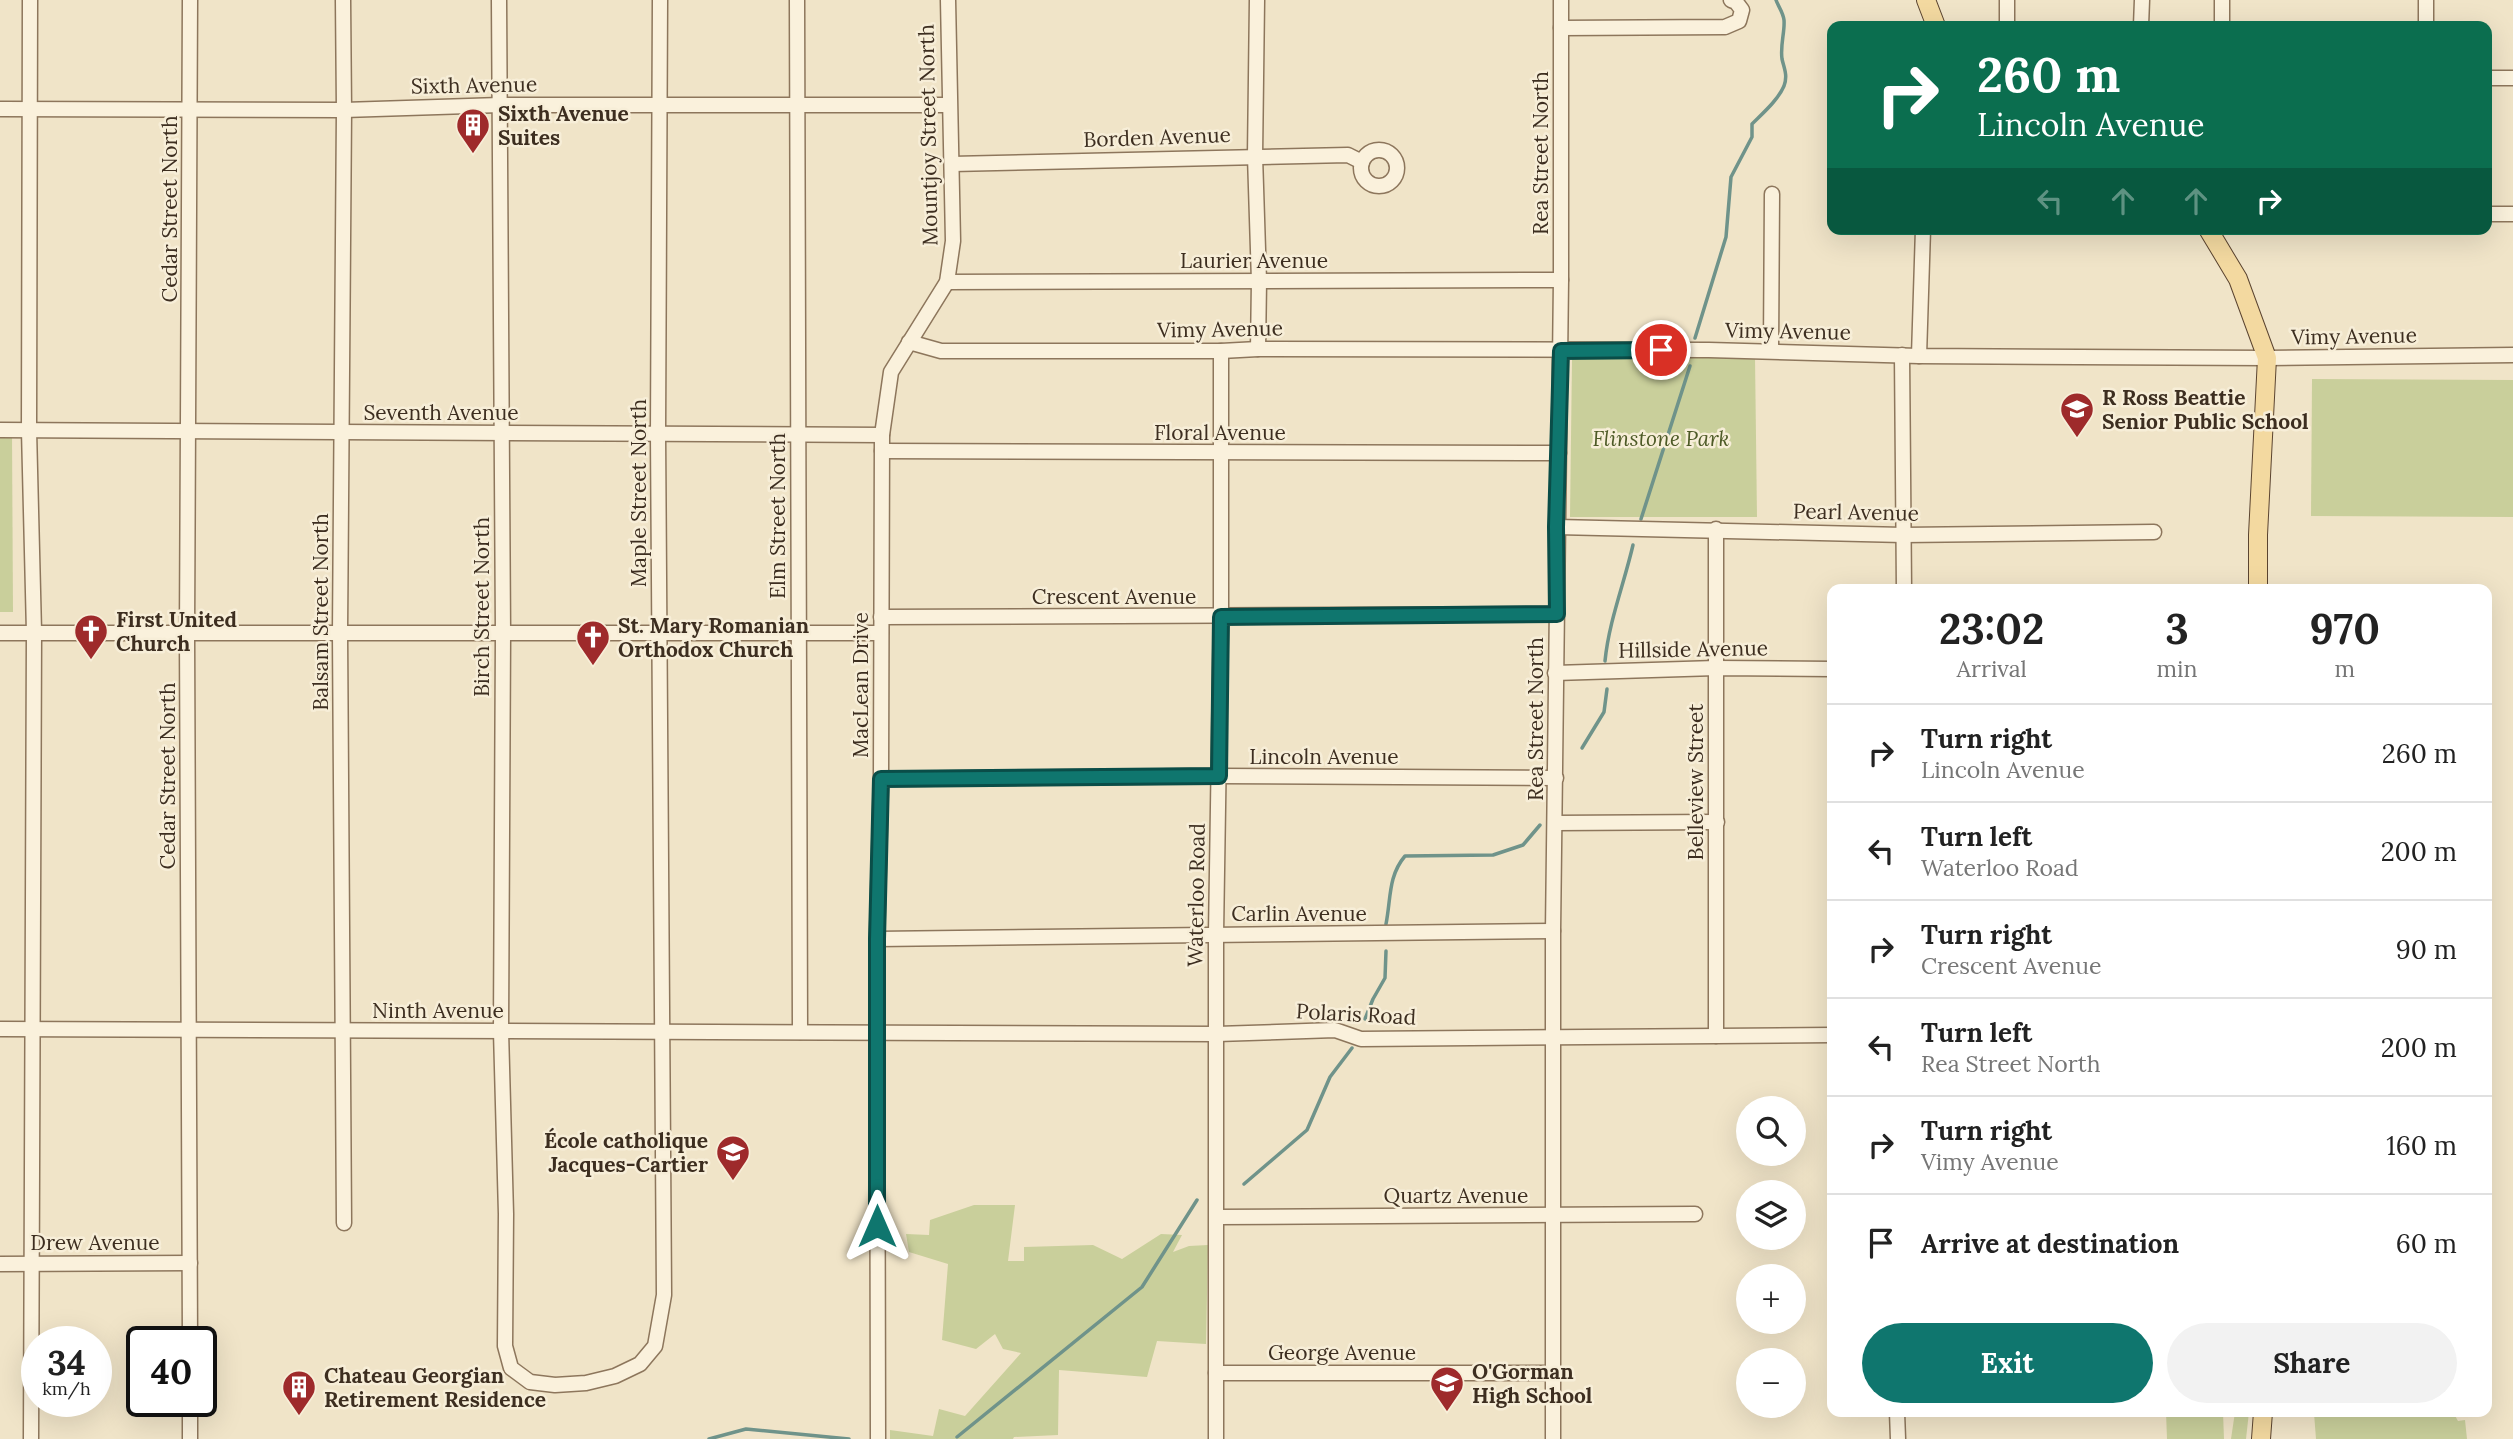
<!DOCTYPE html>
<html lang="en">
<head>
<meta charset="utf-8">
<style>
	body { margin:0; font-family:Lora,serif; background:#f2f2f2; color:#222; height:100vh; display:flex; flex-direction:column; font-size:26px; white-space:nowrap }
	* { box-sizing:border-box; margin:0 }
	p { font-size:23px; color:#767676 }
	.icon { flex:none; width:38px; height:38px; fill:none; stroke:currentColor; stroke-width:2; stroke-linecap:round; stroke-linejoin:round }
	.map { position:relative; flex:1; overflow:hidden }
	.drawer { position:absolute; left:1827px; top:584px; width:665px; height:833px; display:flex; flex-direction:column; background:#fff; border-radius:14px; box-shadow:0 7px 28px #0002 }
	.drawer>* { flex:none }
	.hud { position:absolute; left:1827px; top:21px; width:665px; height:214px; border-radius:14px; box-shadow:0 7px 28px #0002; background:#0b6e4f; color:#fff; overflow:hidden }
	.tools { position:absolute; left:1736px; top:1096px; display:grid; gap:14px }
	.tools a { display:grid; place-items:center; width:70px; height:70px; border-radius:50%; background:#fff; box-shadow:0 7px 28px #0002; font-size:35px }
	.speed { position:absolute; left:21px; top:1326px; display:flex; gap:14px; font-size:35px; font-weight:700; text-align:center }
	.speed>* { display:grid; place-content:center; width:91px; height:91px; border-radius:50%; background:#fff; box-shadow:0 7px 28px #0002; line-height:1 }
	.speed small { font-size:18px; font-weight:400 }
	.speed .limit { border:4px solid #111; border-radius:10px; background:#fff; color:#111 }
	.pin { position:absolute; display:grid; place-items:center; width:60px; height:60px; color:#fff; margin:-30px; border:4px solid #fff; border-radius:50%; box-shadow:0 2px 7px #0007 }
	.me { position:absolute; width:77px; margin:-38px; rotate:0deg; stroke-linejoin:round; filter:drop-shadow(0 0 5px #0008) }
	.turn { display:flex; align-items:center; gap:24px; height:147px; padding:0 35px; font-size:32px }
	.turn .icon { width:91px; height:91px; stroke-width:2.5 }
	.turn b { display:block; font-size:49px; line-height:60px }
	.lanes { display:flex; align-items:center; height:66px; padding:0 35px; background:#0003; justify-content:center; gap:35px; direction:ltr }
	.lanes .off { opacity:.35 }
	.eta { display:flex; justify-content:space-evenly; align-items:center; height:119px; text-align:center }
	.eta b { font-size:42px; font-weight:700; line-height:49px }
	.action { display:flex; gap:14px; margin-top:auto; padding:14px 35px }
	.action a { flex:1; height:80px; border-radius:42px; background:#0f766e; color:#fff; font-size:28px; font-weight:700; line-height:80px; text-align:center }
	.action a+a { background:#f2f2f2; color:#222 }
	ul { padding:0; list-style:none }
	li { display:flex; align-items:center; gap:21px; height:98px; padding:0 35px; border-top:2px solid #e0e0e0 }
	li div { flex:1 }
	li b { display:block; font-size:26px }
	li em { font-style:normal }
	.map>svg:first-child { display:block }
	.green { fill:#c9cf9b }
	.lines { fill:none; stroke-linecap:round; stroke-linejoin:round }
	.stream { stroke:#6f938a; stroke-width:3.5 }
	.minor-casing { stroke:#8d765c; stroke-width:17 }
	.major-casing { stroke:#5b4430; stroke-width:20 }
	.minor { stroke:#faf1dc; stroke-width:14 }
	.major { stroke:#f3d9a0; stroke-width:18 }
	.route-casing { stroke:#0a4d48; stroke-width:18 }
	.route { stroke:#0f766e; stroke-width:12 }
	.labels { text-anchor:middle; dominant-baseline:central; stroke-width:5; stroke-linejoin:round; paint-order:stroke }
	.street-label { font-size:21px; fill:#3d2e20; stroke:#f7eed8 }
	.poi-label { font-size:21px; font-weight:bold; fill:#3d2e20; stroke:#f7eed8; text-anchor:start }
	.park-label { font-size:21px; font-style:italic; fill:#4d5a26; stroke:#f7eed8 }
</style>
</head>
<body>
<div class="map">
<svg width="2513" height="1439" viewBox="0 0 2513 1439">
	<rect width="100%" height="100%" fill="#f0e4c8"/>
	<g class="green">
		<polygon points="1755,357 1757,517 1570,517 1572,359"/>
		<polygon points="2312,379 2513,380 2513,517 2311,516"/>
		<polygon points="0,432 12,432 13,612 0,612"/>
		<polygon points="974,1205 1015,1205 1008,1261 1024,1261 1024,1247 1093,1245 1122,1259 1161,1234 1182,1235 1173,1252 1189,1246 1208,1245 1206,1344 1157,1341 1147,1377 1059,1370 1058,1435 1014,1437 1013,1439 890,1439 890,1430 933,1436 939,1409 965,1416 1021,1353 1003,1349 995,1334 976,1349 942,1340 948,1264 909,1252 906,1234 929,1235 930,1220"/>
		<polygon points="2166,1412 2223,1412 2224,1439 2167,1439"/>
		<polygon points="2235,1412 2249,1412 2246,1439 2231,1439"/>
		<polygon points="2453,1412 2458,1421 2465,1420 2467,1439 2316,1439 2314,1413"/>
	</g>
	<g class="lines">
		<g class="stream">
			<path d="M 1695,338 L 1726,237 L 1731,177 L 1752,137 L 1752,124 C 1763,113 1778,100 1784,86 C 1788,75 1784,68 1782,59 C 1780,45 1785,32 1784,20 C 1783,12 1778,6 1776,0"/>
			<polyline points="1641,519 1690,366"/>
			<path d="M 1605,661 C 1609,621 1624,584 1633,545"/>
			<polyline points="1582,748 1604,712 1607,689"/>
			<path d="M 1386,924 C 1391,899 1388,876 1405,856 L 1493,855 L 1523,845 L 1540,825"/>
			<polyline points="1365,1019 1373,999 1385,978 1386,951"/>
			<polyline points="1244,1184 1307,1130 1330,1077 1352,1048"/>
			<polyline points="957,1437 1142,1287 1197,1200"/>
			<polyline points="709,1439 746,1429 849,1439"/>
		</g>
		<g class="minor-casing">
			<g id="minor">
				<polyline points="30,0 29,430 34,632 31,1439"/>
				<polyline points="190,0 187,634 190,1342"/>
				<polyline points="343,0 344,110 340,633 344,1223"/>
				<polyline points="499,0 503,633 501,1031 506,1214 505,1346 511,1368 530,1382 555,1385 586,1383 615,1376 640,1364 655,1346 664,1295 658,434 660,0"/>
				<polyline points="797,0 800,1032"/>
				<polyline points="1257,0 1255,156 1259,281 1258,349"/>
				<polyline points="2007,0 2007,26"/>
				<polyline points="2222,0 2222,26"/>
				<polyline points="2141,26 2142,0"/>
				<polyline points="2426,26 2426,0"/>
				<polyline points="1561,28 1725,27 1739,21 1742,10 1736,2 1731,0"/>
				<polyline points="2487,78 2513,78"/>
				<polyline points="0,109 344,110 500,105 949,105"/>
				<circle cx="1379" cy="168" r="18"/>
				<polyline points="952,164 1348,155 1362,162"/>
				<polyline points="2487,214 2513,214"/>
				<polyline points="947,282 1561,280"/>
				<polyline points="909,342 941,351 1221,351 1258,349 1709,350 1919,356 2267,358 2513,355"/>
				<polyline points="1771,350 1772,194"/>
				<polyline points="1902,355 1904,590"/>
				<polyline points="1919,356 1923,229"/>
				<polyline points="0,430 882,435"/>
				<polyline points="882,451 1559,453"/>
				<polyline points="1557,527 1903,535 2154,532"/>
				<polyline points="1716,529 1716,1036"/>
				<polyline points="881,617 1557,614"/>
				<polyline points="0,633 881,633"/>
				<polyline points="1555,673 1716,668 1832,669"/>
				<polyline points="881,779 1219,776 1556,778"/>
				<polyline points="1556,823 1717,822"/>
				<polyline points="877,939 1553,931"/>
				<polyline points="0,1029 1217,1034 1335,1030 1361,1039 1832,1035"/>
				<polyline points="1217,1217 1695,1214"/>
				<polyline points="0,1264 190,1263"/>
				<polyline points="1216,1373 1553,1373"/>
				<polyline points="190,1402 190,1439"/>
				<polyline points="1897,1412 1898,1439"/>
				<polyline points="878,1439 877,939 881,779 882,435 891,372 947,282 953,241 948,0"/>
				<polyline points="1216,1439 1216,934 1221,617 1221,351"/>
				<polyline points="1553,1439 1553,931 1561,280 1561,0"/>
			</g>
		</g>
		<g class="major-casing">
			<g id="major">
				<polyline points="1926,0 1936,26"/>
				<polyline points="2208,229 2238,279 2267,358 2258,535 2258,590"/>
				<polyline points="2261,1439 2263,1412"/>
			</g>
		</g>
		<use href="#minor" class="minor"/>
		<use href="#major" class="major"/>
	</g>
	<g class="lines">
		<g class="route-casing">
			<polyline id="route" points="877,1226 877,939 881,779 1219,776 1221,617 1557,614 1556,527 1561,351 1661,350"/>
		</g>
		<use href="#route" class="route"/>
	</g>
	<defs>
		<g id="building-pin" transform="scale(1.75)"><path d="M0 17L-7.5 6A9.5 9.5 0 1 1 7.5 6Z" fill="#9e2a2b" stroke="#f7eed8"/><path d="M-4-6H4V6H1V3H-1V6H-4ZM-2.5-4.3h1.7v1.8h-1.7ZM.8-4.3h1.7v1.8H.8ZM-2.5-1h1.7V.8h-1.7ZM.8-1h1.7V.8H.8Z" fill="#fff"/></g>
		<g id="school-pin" transform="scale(1.75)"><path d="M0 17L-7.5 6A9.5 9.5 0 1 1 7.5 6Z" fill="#9e2a2b" stroke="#f7eed8"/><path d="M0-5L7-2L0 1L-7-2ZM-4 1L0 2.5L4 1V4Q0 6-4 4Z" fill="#fff"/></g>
		<g id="church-pin" transform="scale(1.75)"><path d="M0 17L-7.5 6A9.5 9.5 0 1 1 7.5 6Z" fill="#9e2a2b" stroke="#f7eed8"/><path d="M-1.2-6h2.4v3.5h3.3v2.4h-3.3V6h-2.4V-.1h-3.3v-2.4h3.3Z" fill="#fff"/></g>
	</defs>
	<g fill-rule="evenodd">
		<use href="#building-pin" x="473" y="125"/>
		<use href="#school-pin" x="2077" y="409"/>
		<use href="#church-pin" x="91" y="631"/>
		<use href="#church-pin" x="593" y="637"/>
		<use href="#school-pin" x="733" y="1152"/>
		<use href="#school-pin" x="1447" y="1383"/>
		<use href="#building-pin" x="299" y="1387"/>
	</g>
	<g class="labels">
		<g class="street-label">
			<text transform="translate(474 85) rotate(-1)">Sixth Avenue</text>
			<text transform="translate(928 135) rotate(-91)">Mountjoy Street North</text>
			<text transform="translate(1157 137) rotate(-2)">Borden Avenue</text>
			<text transform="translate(1540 153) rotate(-90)">Rea Street North</text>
			<text transform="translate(169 209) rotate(-90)">Cedar Street North</text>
			<text x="1254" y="260">Laurier Avenue</text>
			<text transform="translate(1220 329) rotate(-1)">Vimy Avenue</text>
			<text transform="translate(1788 331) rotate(1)">Vimy Avenue</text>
			<text transform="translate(2354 336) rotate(-1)">Vimy Avenue</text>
			<text x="441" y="412">Seventh Avenue</text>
			<text x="1220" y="432">Floral Avenue</text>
			<text transform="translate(638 493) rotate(-90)">Maple Street North</text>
			<text transform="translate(1856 512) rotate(1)">Pearl Avenue</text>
			<text transform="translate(777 516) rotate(-90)">Elm Street North</text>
			<text x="1114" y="596">Crescent Avenue</text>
			<text transform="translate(481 607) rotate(-90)">Birch Street North</text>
			<text transform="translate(320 612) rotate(-90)">Balsam Street North</text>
			<text transform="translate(1693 649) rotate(-1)">Hillside Avenue</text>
			<text transform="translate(860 685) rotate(-90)">MacLean Drive</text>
			<text transform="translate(1535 719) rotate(-90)">Rea Street North</text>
			<text x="1324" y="756">Lincoln Avenue</text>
			<text transform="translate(167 776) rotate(-90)">Cedar Street North</text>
			<text transform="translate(1695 782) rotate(-90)">Belleview Street</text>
			<text transform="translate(1196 895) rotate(-89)">Waterloo Road</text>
			<text x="1299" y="913">Carlin Avenue</text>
			<text x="438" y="1010">Ninth Avenue</text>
			<text transform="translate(1356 1014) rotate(3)">Polaris Road</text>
			<text x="1456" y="1195">Quartz Avenue</text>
			<text x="95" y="1242">Drew Avenue</text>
			<text x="1342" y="1352">George Avenue</text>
		</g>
		<g class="poi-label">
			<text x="498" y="113">Sixth Avenue<tspan x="498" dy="24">Suites</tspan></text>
			<text x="2102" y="397">R Ross Beattie<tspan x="2102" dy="24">Senior Public School</tspan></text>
			<text x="116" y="619">First United<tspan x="116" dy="24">Church</tspan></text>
			<text x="618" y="625">St. Mary Romanian<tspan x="618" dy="24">Orthodox Church</tspan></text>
			<text x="708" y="1140" text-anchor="end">École catholique<tspan x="708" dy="24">Jacques-Cartier</tspan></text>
			<text x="1472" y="1371">O'Gorman<tspan x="1472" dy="24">High School</tspan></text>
			<text x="324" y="1375">Chateau Georgian<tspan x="324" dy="24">Retirement Residence</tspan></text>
		</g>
		<g class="park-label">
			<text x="1661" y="438">Flinstone Park</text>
		</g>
	</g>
</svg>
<div class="tools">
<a><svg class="icon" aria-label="search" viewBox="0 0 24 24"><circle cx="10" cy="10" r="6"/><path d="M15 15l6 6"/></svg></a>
<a><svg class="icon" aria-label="layers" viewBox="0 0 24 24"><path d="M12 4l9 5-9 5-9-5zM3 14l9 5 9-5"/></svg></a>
<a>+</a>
<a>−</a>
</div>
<div class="speed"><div>34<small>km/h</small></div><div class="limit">40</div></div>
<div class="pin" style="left:1661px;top:350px;background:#d93025"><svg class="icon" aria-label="arrive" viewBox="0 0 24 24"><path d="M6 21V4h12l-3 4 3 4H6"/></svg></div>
<svg class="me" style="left:877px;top:1226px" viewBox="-20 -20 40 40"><path d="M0-17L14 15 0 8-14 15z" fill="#0f766e" stroke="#fff" stroke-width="4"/></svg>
<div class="hud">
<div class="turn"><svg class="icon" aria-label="right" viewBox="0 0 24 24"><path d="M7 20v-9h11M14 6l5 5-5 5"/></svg><div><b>260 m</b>Lincoln Avenue</div></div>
<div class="lanes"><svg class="icon off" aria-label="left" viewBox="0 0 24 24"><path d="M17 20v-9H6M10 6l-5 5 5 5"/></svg><svg class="icon off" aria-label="ahead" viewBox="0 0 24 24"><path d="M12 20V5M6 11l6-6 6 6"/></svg><svg class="icon off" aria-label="ahead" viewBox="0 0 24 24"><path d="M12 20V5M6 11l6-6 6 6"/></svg><svg class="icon" aria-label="right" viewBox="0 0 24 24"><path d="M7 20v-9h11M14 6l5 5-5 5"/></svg></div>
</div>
<section class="drawer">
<div class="eta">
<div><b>23:02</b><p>Arrival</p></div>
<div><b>3</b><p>min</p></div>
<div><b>970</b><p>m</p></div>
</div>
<ul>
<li><svg class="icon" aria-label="right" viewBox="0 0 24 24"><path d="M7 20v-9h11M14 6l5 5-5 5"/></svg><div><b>Turn right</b><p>Lincoln Avenue</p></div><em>260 m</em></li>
<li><svg class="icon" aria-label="left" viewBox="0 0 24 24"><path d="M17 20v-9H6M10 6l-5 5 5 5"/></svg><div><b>Turn left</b><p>Waterloo Road</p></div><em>200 m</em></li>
<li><svg class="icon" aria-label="right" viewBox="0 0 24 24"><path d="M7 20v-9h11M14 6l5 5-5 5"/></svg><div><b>Turn right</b><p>Crescent Avenue</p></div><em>90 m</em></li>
<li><svg class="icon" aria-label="left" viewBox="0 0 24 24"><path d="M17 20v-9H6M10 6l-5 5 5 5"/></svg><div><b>Turn left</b><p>Rea Street North</p></div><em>200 m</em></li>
<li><svg class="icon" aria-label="right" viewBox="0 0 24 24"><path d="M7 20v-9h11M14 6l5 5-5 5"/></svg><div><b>Turn right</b><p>Vimy Avenue</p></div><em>160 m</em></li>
<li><svg class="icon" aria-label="arrive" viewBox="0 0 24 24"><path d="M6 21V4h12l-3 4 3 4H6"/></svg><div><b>Arrive at destination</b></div><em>60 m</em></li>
</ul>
<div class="action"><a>Exit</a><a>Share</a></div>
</section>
</div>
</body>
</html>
